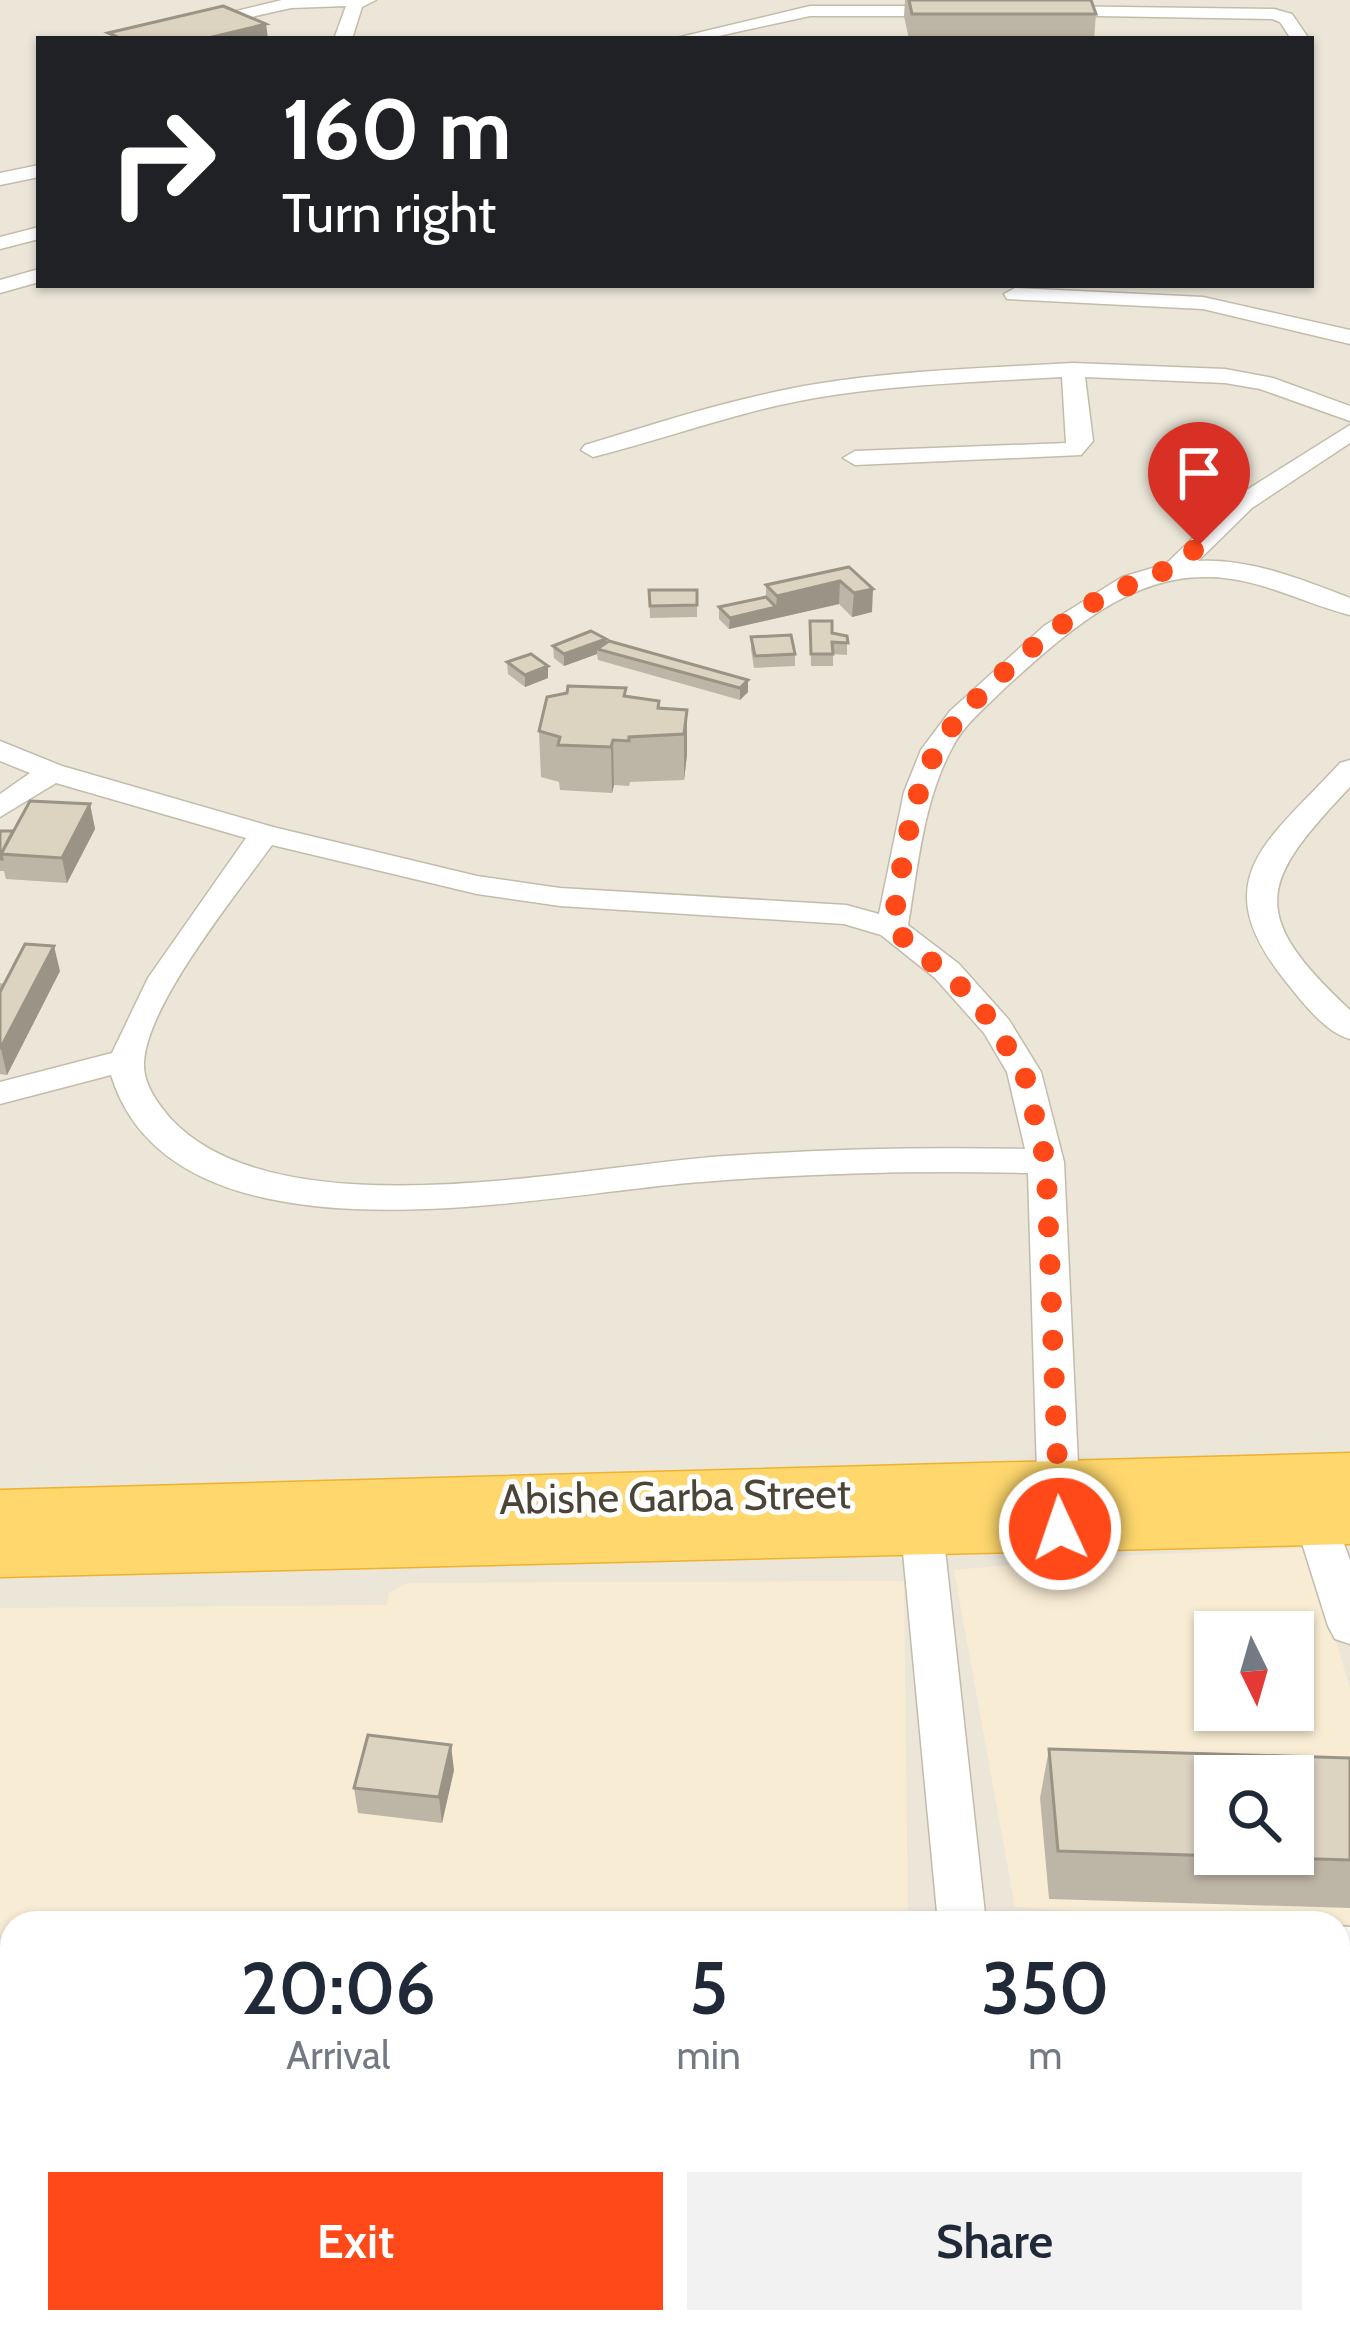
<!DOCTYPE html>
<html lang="en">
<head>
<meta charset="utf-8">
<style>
	body { margin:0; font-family:Cabin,sans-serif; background:#f2f2f3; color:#1f2937; height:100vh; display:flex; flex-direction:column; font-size:45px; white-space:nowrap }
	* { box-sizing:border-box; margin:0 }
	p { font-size:39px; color:#747a83 }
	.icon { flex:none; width:66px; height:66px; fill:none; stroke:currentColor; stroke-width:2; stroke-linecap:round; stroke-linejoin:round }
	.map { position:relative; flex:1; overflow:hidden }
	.panel { position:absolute; left:0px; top:1911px; width:1350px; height:423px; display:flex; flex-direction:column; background:#fff; border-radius:36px 36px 0 0; box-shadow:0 3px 9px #0004 }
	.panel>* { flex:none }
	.top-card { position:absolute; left:36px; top:36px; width:1278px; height:252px; border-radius:0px; box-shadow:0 3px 9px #0004; background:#202124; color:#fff; overflow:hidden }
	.needle { width:78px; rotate:175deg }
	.controls { position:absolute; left:1194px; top:1611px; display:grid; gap:24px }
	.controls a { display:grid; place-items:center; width:120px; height:120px; border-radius:0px; background:#fff; box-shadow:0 3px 9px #0004; font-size:60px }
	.pin { position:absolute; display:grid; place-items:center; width:102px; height:102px; color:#fff; margin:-123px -51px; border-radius:50% 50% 50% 0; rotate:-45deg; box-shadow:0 0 12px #0007 }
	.pin .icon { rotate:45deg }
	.me { position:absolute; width:132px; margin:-66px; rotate:357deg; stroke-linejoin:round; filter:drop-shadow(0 0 9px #0008) }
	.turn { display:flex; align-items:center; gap:42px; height:252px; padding:0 48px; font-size:54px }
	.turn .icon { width:156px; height:156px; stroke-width:2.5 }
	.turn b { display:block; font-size:84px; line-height:102px }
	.eta { display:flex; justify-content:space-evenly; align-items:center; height:204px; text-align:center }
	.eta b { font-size:72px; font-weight:600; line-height:84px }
	.primary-button { display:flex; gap:24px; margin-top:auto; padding:24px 48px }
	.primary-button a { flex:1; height:138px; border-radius:0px; background:#ff4919; color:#fff; font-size:48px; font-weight:600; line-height:138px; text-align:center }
	.primary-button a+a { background:#f2f2f3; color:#1f2937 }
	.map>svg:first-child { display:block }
	.residential { fill:#ebe6d8; fill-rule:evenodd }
	.commercial { fill:#f9ecd4; fill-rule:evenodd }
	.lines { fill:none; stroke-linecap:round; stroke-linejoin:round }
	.minor-casing { stroke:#c3bcab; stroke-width:3 }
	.highway-casing { stroke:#edb22e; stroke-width:3 }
	.minor { fill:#fff; fill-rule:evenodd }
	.highway { fill:#ffd76d; fill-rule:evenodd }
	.wall { fill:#bdb5a6 }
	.shaded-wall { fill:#9a9487 }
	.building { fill:#dcd3c1; stroke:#9a9487; stroke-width:3; fill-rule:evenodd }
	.route { stroke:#ff4919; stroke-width:21; stroke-dasharray:0 37.8 }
	.labels { text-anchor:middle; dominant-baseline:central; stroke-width:10; stroke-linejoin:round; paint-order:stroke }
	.street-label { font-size:42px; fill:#4c4537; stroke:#fff }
</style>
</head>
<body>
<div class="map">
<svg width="1350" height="2333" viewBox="0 0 1350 2333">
	<rect width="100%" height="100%" fill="#f6f3ea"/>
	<path class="residential" d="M 0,0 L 1350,0 L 1350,2333 L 0,2333 ZM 39,39 L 1311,39 L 1311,285 L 39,285 ZM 1215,1632 L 1293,1632 L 1293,1710 L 1215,1710 ZM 1215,1776 L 1293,1776 L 1293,1854 L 1215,1854 ZM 12,1923 L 1338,1923 L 1338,2322 L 12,2322 Z"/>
	<g class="commercial">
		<path d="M 1308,1548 L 1350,1688 L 1350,1930 L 1338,1929 L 1338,1923 L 1249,1923 L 1015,1907 L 954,1570 L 1113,1556 ZM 1215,1632 L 1293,1632 L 1293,1710 L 1215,1710 ZM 1215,1776 L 1293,1776 L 1293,1854 L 1215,1854 Z"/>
		<polygon points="904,1581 908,1923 12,1923 12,2239 0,2237 0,1608 387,1605 389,1593 407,1583"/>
		<polygon points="483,2322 912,2322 913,2333 548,2333"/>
	</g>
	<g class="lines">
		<g class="minor-casing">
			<g id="minor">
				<polygon points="282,0 376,0 362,7 352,39 334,39 346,6 291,8 154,39 122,39"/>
				<polygon points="810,6 950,6 958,11 950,16 810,16 705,39 672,39"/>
				<polygon points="1047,6 1274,9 1292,14 1309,39 1291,39 1280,22 1272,19 1041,15 1041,7"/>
				<polygon points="39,165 39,177 0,185 0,173"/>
				<polygon points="39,227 39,239 0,249 0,237"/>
				<polygon points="39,269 39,282 0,293 0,280"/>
				<polygon points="1015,288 1203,297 1350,330 1350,344 1203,309 1007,299 1004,294"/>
				<path d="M 1073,363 L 1225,369 L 1273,378 L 1350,406 L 1350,421 L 1260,389 L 1225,383 L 1085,377 L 1093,441 L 1081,455 L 855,465 L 843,458 L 855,451 L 1066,443 L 1062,377 C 980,382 897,384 815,398 C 739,411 668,438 593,457 L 581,450 L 585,445 C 661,422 737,397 816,384 C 901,370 987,368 1073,363 Z"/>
				<path d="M 1350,425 L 1350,443 L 1252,508 L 1198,561 C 1250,558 1303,580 1350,598 L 1350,615 C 1302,603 1260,578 1210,577 C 1128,574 1063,636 1006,687 C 987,706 964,724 952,748 C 923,802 918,866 908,925 L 959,964 L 1009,1020 L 1041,1072 L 1064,1162 L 1080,1507 L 1074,1518 L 1059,1523 L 1044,1518 L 1038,1507 L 1028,1173 C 918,1170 811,1173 701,1182 C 545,1193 174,1280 111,1075 L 0,1104 L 0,1082 L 112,1053 L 148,978 L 246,838 L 56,783 L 0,817 L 0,794 L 30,773 L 0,761 L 0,741 L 62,766 L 273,827 L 477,876 L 560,888 L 846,905 L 879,914 L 904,792 L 921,750 L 950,711 L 1044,626 L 1122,577 L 1166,564 L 1234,498 ZM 272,845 L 477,894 L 560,906 L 844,924 L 881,935 L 935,978 L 984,1033 L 1007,1072 L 1025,1149 C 924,1147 826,1149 725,1156 C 579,1166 280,1235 171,1119 C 158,1104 143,1084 144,1063 C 146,1005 237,894 272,845 Z"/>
				<path d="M 1350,760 L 1350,787 C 1260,882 1246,913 1350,1010 L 1350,1039 C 1325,1032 1303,1003 1287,983 C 1202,878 1268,842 1340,763 Z"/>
				<polygon points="1316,1505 1331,1509 1350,1560 1350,1644 1335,1639 1328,1626 1295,1521 1301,1509"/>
				<polygon points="922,1515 937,1519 943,1531 986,1923 938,1923 901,1531 907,1519"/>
				<polygon points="1338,1926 1350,1927 1350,1971 1338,1970"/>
				<polygon points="0,2273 12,2274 12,2322 30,2322 12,2330 0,2327"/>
				<polygon points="103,2322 221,2322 226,2333 108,2333"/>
				<rect x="938" y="2322" width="56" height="11"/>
			</g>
		</g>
		<g class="highway-casing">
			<polygon id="highway" points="1350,1453 1350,1544 0,1577 0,1490"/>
		</g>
		<use href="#minor" class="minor"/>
		<use href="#highway" class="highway"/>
	</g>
	<g class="wall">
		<polygon points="905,0 1091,0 1096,14 1094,39 909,39 904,16"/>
		<polygon points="849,567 872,612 852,617 839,604 729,629 719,619 719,607 766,597 766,585"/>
		<polygon points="649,590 697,590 697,617 650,618"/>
		<polygon points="810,621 832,633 847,636 847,655 833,654 833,666 811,666"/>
		<polygon points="751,637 795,654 795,666 754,668 751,649"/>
		<polygon points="606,639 606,643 748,680 748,692 740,700 598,660 597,654 564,666 554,658 553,646"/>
		<polygon points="507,662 548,666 548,678 525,687 508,674"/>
		<polygon points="626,697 659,708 687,710 687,755 684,780 630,782 629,786 614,785 612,793 560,790 559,782 541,777 539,731"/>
		<polygon points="90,804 95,829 67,883 6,879 4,871 0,871 0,831 13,831"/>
		<polygon points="60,971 7,1075 0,1074 0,983 4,984"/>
		<polygon points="1049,1749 1350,1758 1350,1908 1049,1899 1040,1798"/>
		<polygon points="454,1770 442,1823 358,1813 354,1788"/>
		<polygon points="0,2052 12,2055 12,2230 0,2228"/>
	</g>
	<g class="shaded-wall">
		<polygon points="266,24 268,39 204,39"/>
		<polygon points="840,581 839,604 729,629 730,618 776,607 777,596"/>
		<polygon points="873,589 872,612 852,617 854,593"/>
		<polygon points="606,639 606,651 597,649 597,654 564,666 564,654"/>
		<polygon points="548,666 548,678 525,687 525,675"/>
		<polygon points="748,680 748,692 740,700 740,688"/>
		<polygon points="687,710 687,755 684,780 684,734"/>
		<polygon points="613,740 614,785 612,793 611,747"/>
		<polygon points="90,804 95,829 67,883 62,858"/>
		<polygon points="54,946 60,971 7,1075 1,1049"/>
		<polygon points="451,1745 454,1770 442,1823 439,1797"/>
	</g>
	<g class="building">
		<polygon points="909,0 1091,0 1096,14 912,14"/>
		<polygon points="223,6 266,24 204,39 122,39 108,33"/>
		<polygon points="849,567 873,589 854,593 840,581 777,596 766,585"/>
		<polygon points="649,590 697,590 697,605 650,606"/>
		<polygon points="766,597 776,607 730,618 719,607"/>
		<polygon points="810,621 832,621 832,633 847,636 848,643 832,642 833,654 811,654"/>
		<polygon points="591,631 606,639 564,654 553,646"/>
		<polygon points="791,635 795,654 755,656 751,637"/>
		<polygon points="609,641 748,680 740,688 597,649"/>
		<polygon points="531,654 548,666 525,675 507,662"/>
		<polygon points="568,686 626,688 624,696 659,701 658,708 687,710 684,734 629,737 629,741 613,740 611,747 558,745 560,737 539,731 547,697 567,693"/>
		<polygon points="30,801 90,804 62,858 1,854"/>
		<polygon points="0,831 13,831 1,854 2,859 0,859"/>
		<polygon points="25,944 54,946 0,1049 0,992"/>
		<polygon points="368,1735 451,1745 439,1797 354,1788"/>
		<path d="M 1049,1749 L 1350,1758 L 1350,1860 L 1058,1851 ZM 1215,1776 L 1293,1776 L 1293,1854 L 1215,1854 Z"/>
		<polygon points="0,2052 12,2055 12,2190 0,2188"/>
	</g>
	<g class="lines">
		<path class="route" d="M 1060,1529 L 1046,1162 L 1024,1072 L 976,1000 L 892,928 C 902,870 908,804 936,751 C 960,704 1051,628 1096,601 C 1135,578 1166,579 1199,545"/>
	</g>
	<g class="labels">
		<g class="street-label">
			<text transform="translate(675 1496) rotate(-1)">Abishe Garba Street</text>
		</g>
	</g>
</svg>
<div class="controls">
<a><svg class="needle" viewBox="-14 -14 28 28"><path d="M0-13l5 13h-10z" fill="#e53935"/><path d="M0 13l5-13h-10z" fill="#747a83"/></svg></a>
<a><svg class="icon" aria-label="search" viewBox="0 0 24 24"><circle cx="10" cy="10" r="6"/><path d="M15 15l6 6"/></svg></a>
</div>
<div class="pin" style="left:1199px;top:545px;background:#d93025"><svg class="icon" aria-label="arrive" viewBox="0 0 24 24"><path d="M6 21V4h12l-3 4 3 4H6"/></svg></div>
<svg class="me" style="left:1060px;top:1529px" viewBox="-20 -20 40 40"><circle r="17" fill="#ff4919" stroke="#fff" stroke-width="3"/><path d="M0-11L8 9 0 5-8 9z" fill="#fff"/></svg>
<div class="top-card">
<div class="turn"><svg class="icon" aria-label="right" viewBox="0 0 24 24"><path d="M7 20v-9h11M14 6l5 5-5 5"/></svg><div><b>160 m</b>Turn right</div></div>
</div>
<section class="panel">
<div class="eta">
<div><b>20:06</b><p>Arrival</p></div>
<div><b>5</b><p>min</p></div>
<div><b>350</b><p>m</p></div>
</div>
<div class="primary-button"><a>Exit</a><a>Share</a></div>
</section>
</div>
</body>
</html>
